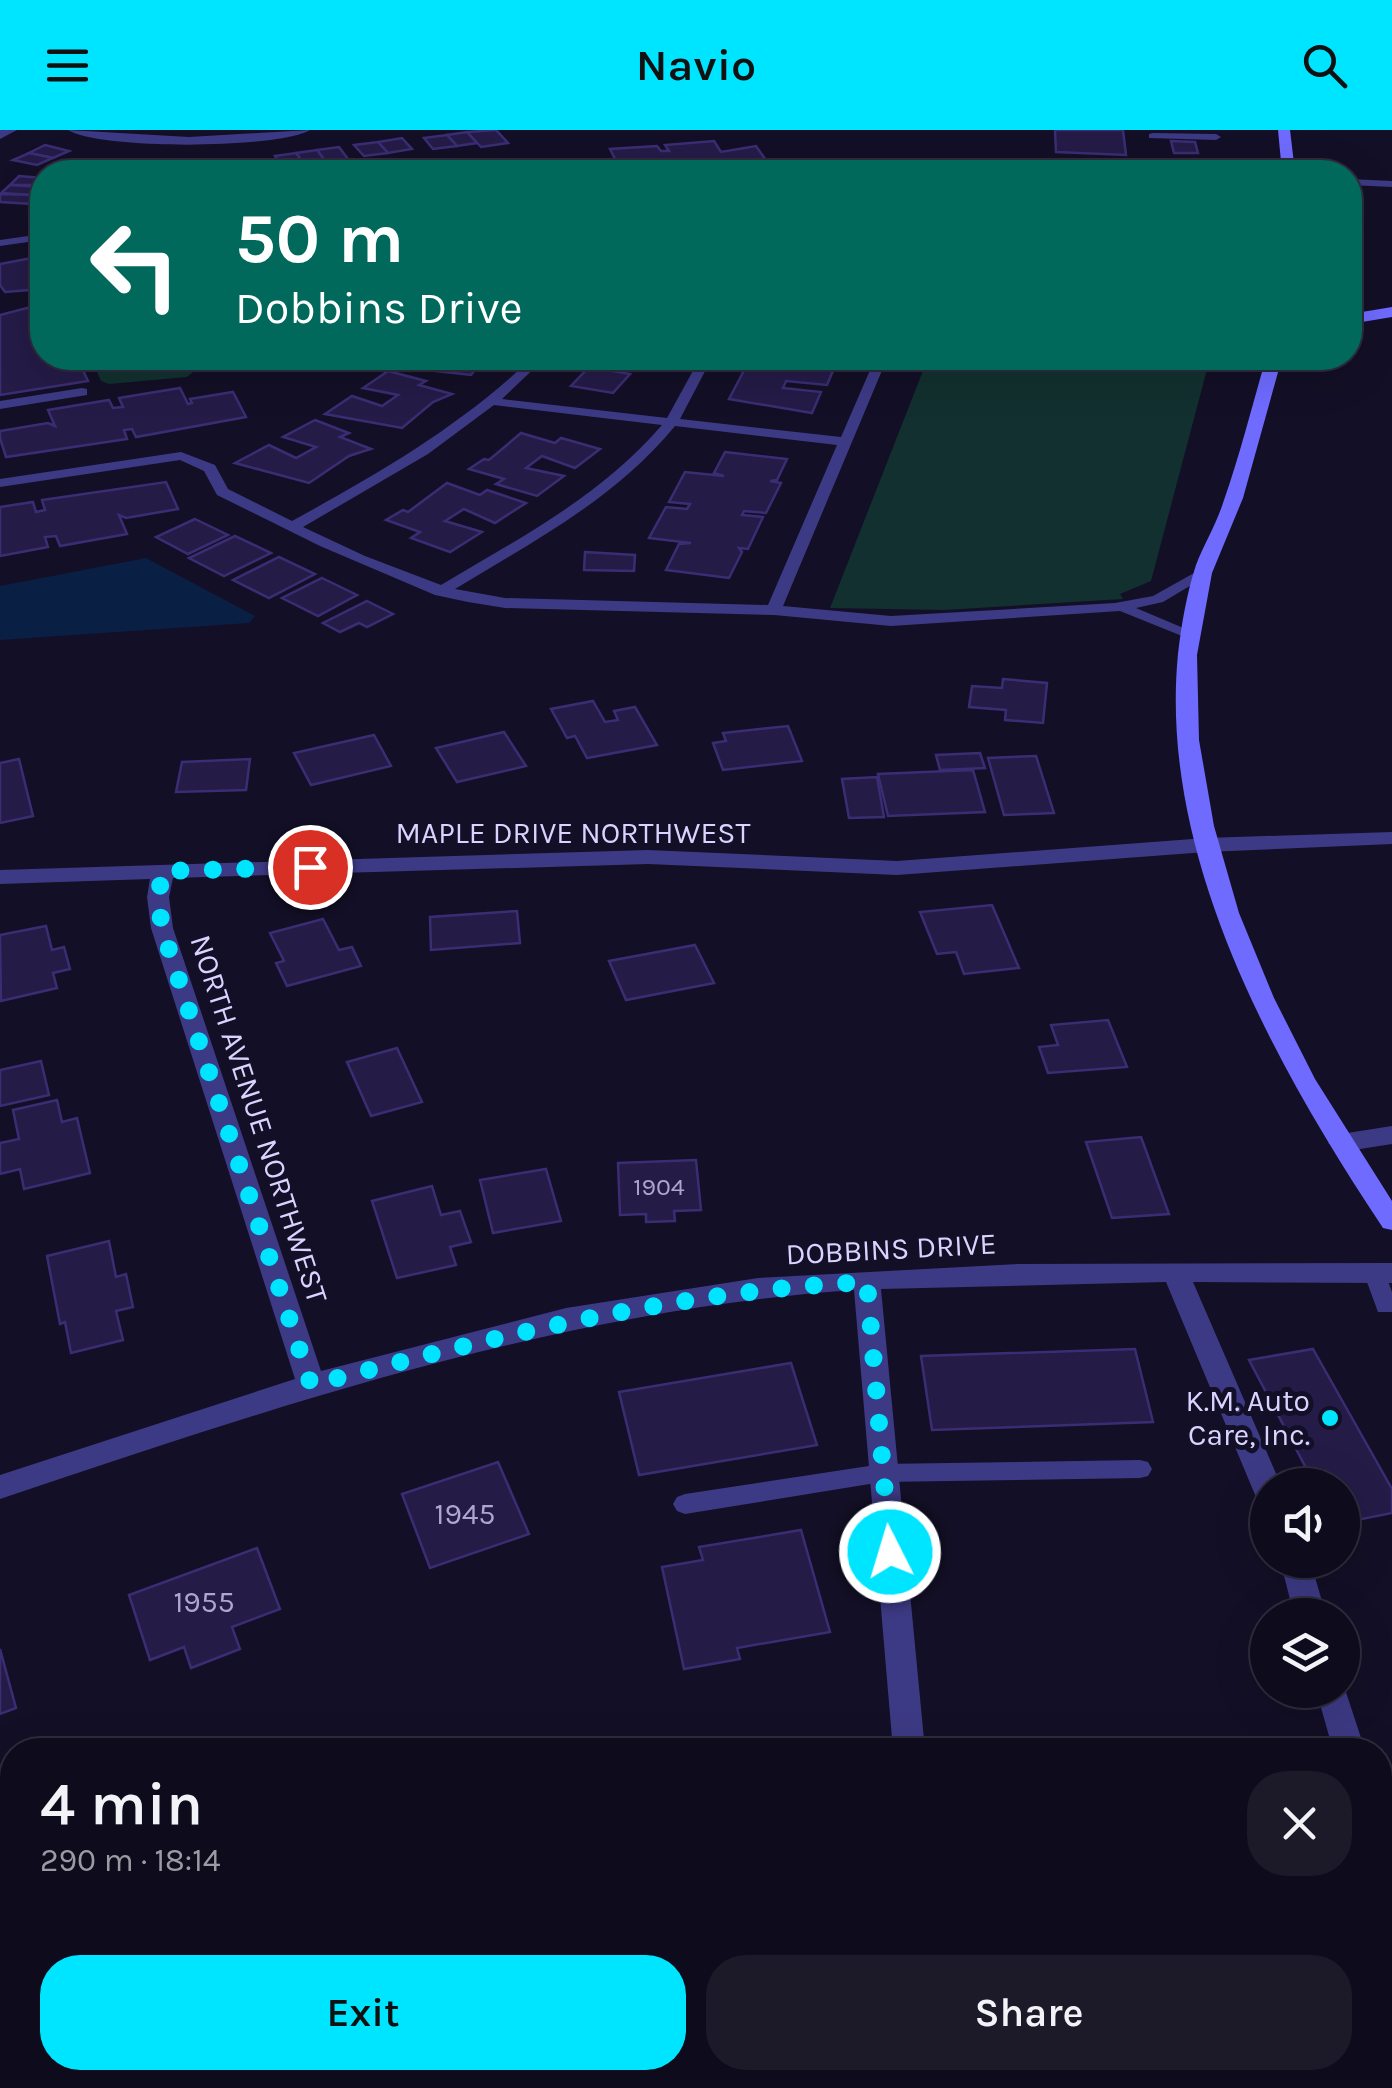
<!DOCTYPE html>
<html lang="en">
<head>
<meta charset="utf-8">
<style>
	body { margin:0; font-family:Karla,sans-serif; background:#1c1929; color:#f1f3f6; height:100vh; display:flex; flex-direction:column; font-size:38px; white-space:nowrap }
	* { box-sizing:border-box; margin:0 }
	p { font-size:32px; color:#9b9ba3 }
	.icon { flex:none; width:55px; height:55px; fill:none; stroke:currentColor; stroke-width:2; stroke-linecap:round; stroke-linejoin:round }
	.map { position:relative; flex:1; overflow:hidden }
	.drawer { position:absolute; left:0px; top:1608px; width:1392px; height:352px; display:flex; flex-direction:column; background:#0e0b1c; border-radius:40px 40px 0 0; box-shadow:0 10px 40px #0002,0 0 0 2px #2e2b3b }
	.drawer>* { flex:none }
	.top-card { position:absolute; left:30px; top:30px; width:1332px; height:210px; border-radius:40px; box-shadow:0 10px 40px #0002,0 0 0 2px #2e2b3b; background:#00695c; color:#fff; overflow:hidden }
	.fabs { position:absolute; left:1250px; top:1338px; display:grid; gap:20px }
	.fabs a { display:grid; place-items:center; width:110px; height:110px; border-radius:50%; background:#0e0b1c; box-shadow:0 10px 40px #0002,0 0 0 2px #2e2b3b; font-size:50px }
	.pin { position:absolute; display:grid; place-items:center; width:85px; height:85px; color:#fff; margin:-42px; border:5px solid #fff; border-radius:50%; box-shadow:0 2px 10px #0007 }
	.me { position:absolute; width:110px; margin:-55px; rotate:355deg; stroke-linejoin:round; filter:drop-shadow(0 0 8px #0008) }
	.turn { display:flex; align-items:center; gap:35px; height:210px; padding:0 40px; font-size:45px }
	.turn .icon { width:130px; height:130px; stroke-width:2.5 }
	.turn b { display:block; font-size:70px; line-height:85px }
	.round { display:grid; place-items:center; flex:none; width:105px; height:105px; border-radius:40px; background:#1c1929 }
	.overview { display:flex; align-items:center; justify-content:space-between; height:170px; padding:0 40px }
	h1 { font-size:60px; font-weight:600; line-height:75px }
	.primary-button { display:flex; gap:20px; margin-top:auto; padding:20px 40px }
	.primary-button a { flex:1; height:115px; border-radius:40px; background:#00e5ff; color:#111; font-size:40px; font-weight:600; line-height:115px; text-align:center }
	.primary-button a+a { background:#1c1929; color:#f1f3f6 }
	header { display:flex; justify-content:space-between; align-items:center; height:130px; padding:0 40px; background:#00e5ff; color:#111; font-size:45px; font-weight:600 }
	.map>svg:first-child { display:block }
	.green { fill:#12302f }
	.water { fill:#0a1f44 }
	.building { fill:#241b47; stroke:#3b2d73; stroke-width:2.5 }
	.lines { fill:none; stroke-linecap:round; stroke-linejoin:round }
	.lane { fill:#3d3a85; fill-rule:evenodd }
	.street { fill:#3d3a85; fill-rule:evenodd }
	.secondary { fill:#6f6bff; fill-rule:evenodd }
	.route { stroke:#00e5ff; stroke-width:18; stroke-dasharray:0 32.4 }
	.poi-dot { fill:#00e5ff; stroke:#130f26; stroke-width:4 }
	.labels { text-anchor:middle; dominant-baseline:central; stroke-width:10; stroke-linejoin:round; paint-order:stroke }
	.number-label { font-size:25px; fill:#aca6d1 }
	.street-label { font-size:30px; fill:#d9d4ff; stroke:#130f26 }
	.poi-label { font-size:30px; fill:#d9d4ff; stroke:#130f26; text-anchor:end }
	.near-number-label { font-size:30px; fill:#aca6d1 }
</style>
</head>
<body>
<header><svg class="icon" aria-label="menu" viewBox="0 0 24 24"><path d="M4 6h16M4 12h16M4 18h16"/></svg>Navio<svg class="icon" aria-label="search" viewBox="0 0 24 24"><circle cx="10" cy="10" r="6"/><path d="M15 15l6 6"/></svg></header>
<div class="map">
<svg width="1392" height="1958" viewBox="0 0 1392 1958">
	<rect width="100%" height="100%" fill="#130f26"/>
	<g class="green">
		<polygon points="91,228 210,228 187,247 109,254 101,251"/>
		<polygon points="928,228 1210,228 1151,451 1120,464 1123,469 945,480 830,478"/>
	</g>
	<polygon class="water" points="146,428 255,486 249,493 0,510 0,456"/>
	<g class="building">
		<polygon points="496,0 508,13 481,17 467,2"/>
		<polygon points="1055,0 1123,0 1126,25 1056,22"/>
		<polygon points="467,2 477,13 457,16 447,5"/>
		<polygon points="447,5 457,16 433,19 424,8"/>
		<polygon points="402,8 412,19 388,23 378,12"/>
		<polygon points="714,11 721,22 756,16 768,33 681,42 677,36 670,36 674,42 577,42 571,31 616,31 610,19 657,16 661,21 669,21 665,15"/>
		<polygon points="1171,11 1195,12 1198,23 1174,23"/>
		<polygon points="378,12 388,23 364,26 354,15"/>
		<polygon points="45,15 69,21 53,28 29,23"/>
		<polygon points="339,17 348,29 326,32 317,20"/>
		<polygon points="317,20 326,32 305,35 296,23"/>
		<polygon points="29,23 53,28 37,35 13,30"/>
		<polygon points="296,23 305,35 283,38 275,26"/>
		<polygon points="256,32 257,42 232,42 231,33"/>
		<polygon points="19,46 42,48 42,55 10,55"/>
		<polygon points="10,55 41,57 33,65 1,63"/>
		<polygon points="0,64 33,65 39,68 32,74 0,72"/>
		<polygon points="42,126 42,159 5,162 0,155 0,134"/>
		<polygon points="42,174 42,228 71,228 74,233 79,232 88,251 0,265 0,185"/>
		<polygon points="402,228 484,228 471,245 392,236"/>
		<polygon points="589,228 643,228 637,236"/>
		<polygon points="749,231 790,232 835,236 827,255 786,251 783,258 821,262 812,283 729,269"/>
		<polygon points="589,237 630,244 613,263 571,256"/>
		<polygon points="388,241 426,251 419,255 452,264 433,272 402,298 325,284 352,266 382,276 398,265 363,258"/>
		<polygon points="180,258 188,274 192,273 190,269 233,262 246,287 136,307 132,299 124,300 127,309 6,327 0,308 0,301 48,293 55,296 48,280 109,270 113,278 123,277 119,268"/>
		<polygon points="315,290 349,303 340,307 371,319 349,326 309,353 235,333 269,315 296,328 316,317 283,307"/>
		<polygon points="521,303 555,313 561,308 600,319 575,338 542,326 526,338 564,346 537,366 496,354 504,349 469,339 484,329 489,330"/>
		<polygon points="725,322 787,329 777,350 770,351 781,353 766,383 744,381 742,385 763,387 748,419 739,418 742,422 729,448 666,440 679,414 691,413 649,408 666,377 687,379 690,374 669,372 685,342 724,346 714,343"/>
		<polygon points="166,352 178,379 126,388 119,385 127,404 60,416 56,406 45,407 48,417 0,426 0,377 33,372 36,382 45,380 42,370"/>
		<polygon points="447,353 480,365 487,360 526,373 495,393 464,379 445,391 482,402 450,422 411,408 420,402 386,390 403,380 408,382"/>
		<polygon points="195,389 228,405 188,424 156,407"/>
		<polygon points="235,406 271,423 224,446 189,428"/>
		<polygon points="585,422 635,425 634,441 584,440"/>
		<polygon points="279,427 315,444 269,468 233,450"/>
		<polygon points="322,448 357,465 318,486 282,468"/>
		<polygon points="367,471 393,484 367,497 359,493 340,502 323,493"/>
		<polygon points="1003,549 1047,553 1043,593 1005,590 1006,580 969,577 972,556 1002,558"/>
		<polygon points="593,571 605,592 618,590 614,581 635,577 657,615 587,628 575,606 567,608 551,579"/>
		<polygon points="788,596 802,631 723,640 713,613 726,611 723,603"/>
		<polygon points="504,602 526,636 457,652 436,618"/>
		<polygon points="374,605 391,636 311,655 294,623"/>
		<polygon points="980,623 985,638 940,640 936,625"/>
		<polygon points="1036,626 1054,683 1004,685 988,628"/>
		<polygon points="19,629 33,686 0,693 0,633"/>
		<polygon points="250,629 246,660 176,662 182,632"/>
		<polygon points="973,640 985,682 888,686 878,644"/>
		<polygon points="877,647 884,687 849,688 842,649"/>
		<polygon points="992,775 1019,838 964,844 956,822 937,824 920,782"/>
		<polygon points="517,781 520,813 431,820 430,787"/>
		<polygon points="323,789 339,820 352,817 361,836 287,856 276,833 284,831 270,803"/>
		<polygon points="46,796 52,820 64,817 70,839 53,843 57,858 1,871 0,805"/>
		<polygon points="695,815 714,853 626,870 609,831"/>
		<polygon points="1108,890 1127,937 1048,943 1039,917 1058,915 1051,895"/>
		<polygon points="397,918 422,972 371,986 347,932"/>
		<polygon points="41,931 49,965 0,976 0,940"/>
		<polygon points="57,970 62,992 77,988 90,1043 24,1059 20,1039 0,1044 0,1013 19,1009 13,980"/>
		<polygon points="1141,1007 1169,1084 1112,1088 1086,1012"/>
		<polygon points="696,1030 701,1080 674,1081 675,1091 646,1092 646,1084 620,1085 618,1033"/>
		<polygon points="546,1039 561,1091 493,1103 480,1050"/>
		<polygon points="432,1056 441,1085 460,1081 471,1112 450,1117 456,1135 397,1148 372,1071"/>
		<polygon points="109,1111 116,1147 126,1144 133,1177 116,1181 123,1210 71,1223 65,1192 60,1194 47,1126"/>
		<polygon points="1135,1219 1153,1292 932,1300 921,1226"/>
		<polygon points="1313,1219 1392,1359 1392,1383 1342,1393 1342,1355 1315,1355 1249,1230"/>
		<polygon points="791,1233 817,1315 639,1345 619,1262"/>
		<polygon points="498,1332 529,1404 430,1438 402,1364"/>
		<polygon points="801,1400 830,1502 737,1518 740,1529 684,1539 662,1437 703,1430 699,1417"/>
		<polygon points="257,1418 280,1479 232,1497 240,1519 191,1538 184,1517 150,1530 129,1465"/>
		<polygon points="0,1519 16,1578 0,1584"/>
		<polygon points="12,1742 12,1817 0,1821 0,1747"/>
	</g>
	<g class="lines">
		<g class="lane">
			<polygon points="1153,3 1216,4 1221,7 1216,10 1149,8 1149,4"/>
			<polygon points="510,28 518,28 532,42 521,42 510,32"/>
			<polygon points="1223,32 1289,38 1294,41 1270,42 1219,37 1219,33"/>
			<polygon points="1350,49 1392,51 1392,57 1350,55"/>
			<polygon points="42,104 42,110 0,116 0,110"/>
			<path d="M 532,228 L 545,228 L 502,269 L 667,288 L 700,228 L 712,228 L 680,289 L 841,307 L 874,231 L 884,228 L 886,231 L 783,476 L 891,486 L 1115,473 L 1153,466 L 1203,438 L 1208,439 L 1208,445 L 1163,472 L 1136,478 L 1200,505 L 1192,510 L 1187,508 L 1120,481 L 891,496 L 774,485 L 505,478 L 468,472 L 435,465 L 320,416 L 217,365 L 204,341 L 180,330 L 0,357 L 0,349 L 181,322 L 215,335 L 228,359 L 292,391 C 378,344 461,296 532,228 ZM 494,275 L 662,295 C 601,366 520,408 441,455 L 365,426 L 303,397 L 428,324 ZM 675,296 L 837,315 L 768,475 L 505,468 L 455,459 C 534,411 615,369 675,296 Z"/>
			<polygon points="82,258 87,259 87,265 0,279 0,271"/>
			<polygon points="1375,1136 1383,1138 1392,1162 1392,1182 1378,1182 1364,1144 1367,1138"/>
			<polygon points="1140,1330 1148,1332 1152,1339 1148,1346 1140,1348 882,1352 685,1384 677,1381 673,1374 677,1367 685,1364 882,1334"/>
			<rect x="1380" y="1714" width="12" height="26"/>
		</g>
		<g class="street">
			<polygon points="0,0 17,0 0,9"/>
			<path d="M 68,0 L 189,7 L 310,0 C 278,19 100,20 68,0 Z"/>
			<path d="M 1392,702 L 1392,714 L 1206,722 L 897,745 L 648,734 L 173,748 L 169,767 L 173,798 L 321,1241 L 566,1178 L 758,1148 L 1018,1134 L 1392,1133 L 1392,1153 L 1193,1152 L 1281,1355 L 1268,1355 L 1268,1372 L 1257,1369 L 1253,1360 L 1166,1152 L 881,1159 L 925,1620 L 893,1620 L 854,1160 C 557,1181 280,1275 0,1369 L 0,1345 L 295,1249 L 151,798 L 147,767 L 150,749 L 0,754 L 0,740 L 648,720 L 897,731 L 1206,708 Z"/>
			<polygon points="1392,996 1392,1014 1341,1022 1328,1013 1341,1004"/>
			<polygon points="1280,1430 1310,1430 1326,1485 1294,1485"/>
			<polygon points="1342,1550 1365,1620 1333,1620 1316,1560 1342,1560"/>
			<polygon points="1380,1726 1392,1731 1392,1806 1380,1801"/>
			<polygon points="918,1948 954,1948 956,1958 918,1958"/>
		</g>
		<g class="secondary">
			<polygon points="1278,0 1290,0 1295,42 1282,42"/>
			<polygon points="1392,177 1392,187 1350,194 1350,184"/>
			<path d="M 1266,228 L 1282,228 L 1243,368 L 1212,443 L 1197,525 L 1199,610 L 1214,696 L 1239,783 L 1274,868 L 1315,949 L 1392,1071 L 1392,1100 L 1383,1098 C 1275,935 1158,727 1178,524 C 1181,496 1187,462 1196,435 C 1204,414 1216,395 1223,373 C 1240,325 1252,276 1266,228 Z"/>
		</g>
	</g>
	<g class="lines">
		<path class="route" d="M 310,737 L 163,741 L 158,767 L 162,798 L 311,1255 C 495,1207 676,1161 867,1152 L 890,1422"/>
	</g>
	<circle class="poi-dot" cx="1330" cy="1288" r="10"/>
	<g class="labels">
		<g class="number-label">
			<text x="659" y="1056">1904</text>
		</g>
		<g class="street-label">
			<text x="573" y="703">MAPLE DRIVE NORTHWEST</text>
			<text transform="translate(259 989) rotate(72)">NORTH AVENUE NORTHWEST</text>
			<text transform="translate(891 1119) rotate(-3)">DOBBINS DRIVE</text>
		</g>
		<g class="poi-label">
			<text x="1310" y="1271">K.M. Auto<tspan x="1310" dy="34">Care, Inc.</tspan></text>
		</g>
		<g class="near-number-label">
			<text x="465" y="1384">1945</text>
			<text x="204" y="1472">1955</text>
		</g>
	</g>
</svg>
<div class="fabs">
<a><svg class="icon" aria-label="sound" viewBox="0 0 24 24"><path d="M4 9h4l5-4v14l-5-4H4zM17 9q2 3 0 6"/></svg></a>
<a><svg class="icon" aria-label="layers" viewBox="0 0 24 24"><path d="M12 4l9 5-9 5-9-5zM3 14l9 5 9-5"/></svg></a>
</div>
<div class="pin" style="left:310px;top:737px;background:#d93025"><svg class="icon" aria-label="arrive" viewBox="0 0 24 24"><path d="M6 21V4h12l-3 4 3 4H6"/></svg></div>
<svg class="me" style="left:890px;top:1422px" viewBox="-20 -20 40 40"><circle r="17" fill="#00e5ff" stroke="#fff" stroke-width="3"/><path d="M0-11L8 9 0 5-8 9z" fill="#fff"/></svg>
<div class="top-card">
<div class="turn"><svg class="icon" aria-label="left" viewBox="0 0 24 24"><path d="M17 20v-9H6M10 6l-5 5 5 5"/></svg><div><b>50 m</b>Dobbins Drive</div></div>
</div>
<section class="drawer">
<div class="overview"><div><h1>4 min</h1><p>290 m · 18:14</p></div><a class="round"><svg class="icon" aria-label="close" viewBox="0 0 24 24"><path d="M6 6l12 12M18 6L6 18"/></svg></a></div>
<div class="primary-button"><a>Exit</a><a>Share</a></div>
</section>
</div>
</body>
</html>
